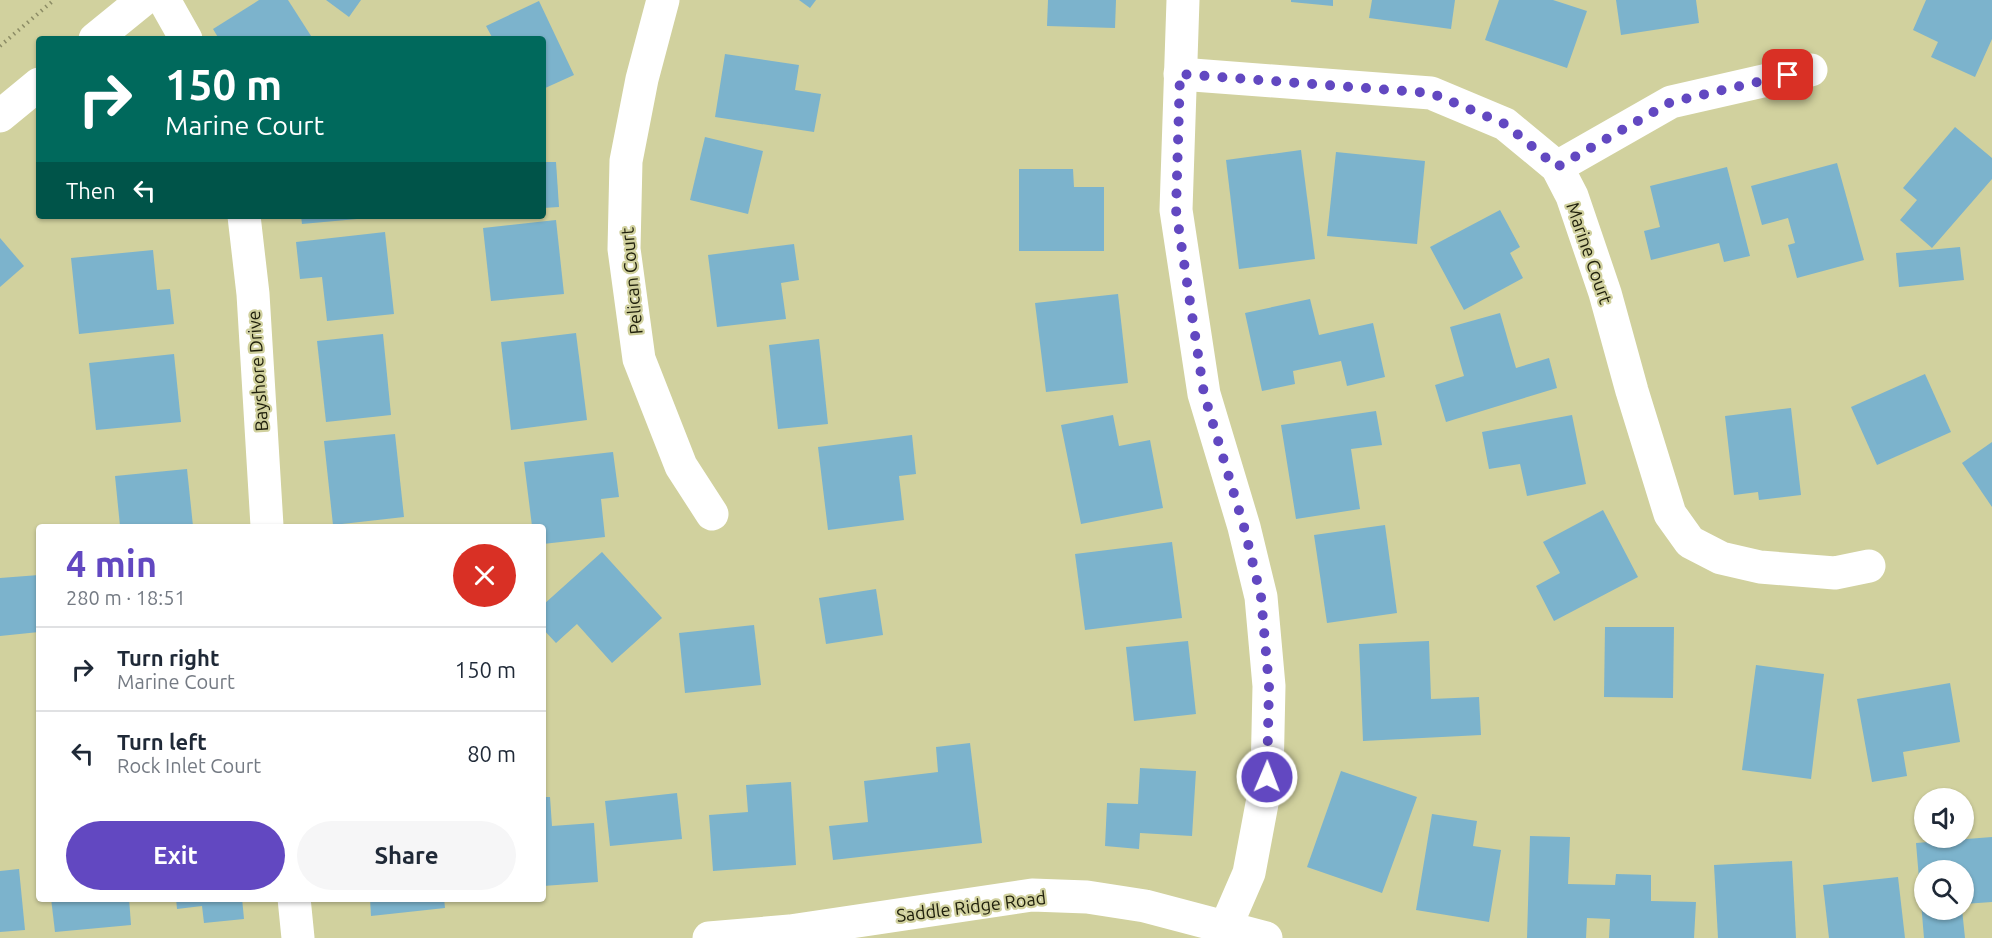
<!DOCTYPE html>
<html lang="en">
<head>
<meta charset="utf-8">
<style>
	body { margin:0; font-family:Ubuntu,sans-serif; background:#f6f6f7; color:#1f2937; height:100vh; display:flex; flex-direction:column; font-size:22px; white-space:nowrap }
	* { box-sizing:border-box; margin:0 }
	p { font-size:20px; color:#747a83 }
	.icon { flex:none; width:33px; height:33px; fill:none; stroke:currentColor; stroke-width:2; stroke-linecap:round; stroke-linejoin:round }
	.map { position:relative; flex:1; overflow:hidden }
	.details { position:absolute; left:36px; top:524px; width:510px; height:378px; display:flex; flex-direction:column; background:#fff; border-radius:6px; box-shadow:0 2px 4px #0004 }
	.details>* { flex:none }
	.banner { position:absolute; left:36px; top:36px; width:510px; height:183px; border-radius:6px; box-shadow:0 2px 4px #0004; background:#00695c; color:#fff; overflow:hidden }
	.controls { position:absolute; left:1914px; top:788px; display:grid; gap:12px }
	.controls a { display:grid; place-items:center; width:60px; height:60px; border-radius:50%; background:#fff; box-shadow:0 2px 4px #0004; font-size:30px }
	.pin { position:absolute; display:grid; place-items:center; width:51px; height:51px; color:#fff; margin:-26px; border-radius:12px; box-shadow:0 3px 9px #0006 }
	.me { position:absolute; width:66px; margin:-33px; rotate:1deg; stroke-linejoin:round; filter:drop-shadow(0 0 4px #0008) }
	.turn { display:flex; align-items:center; gap:21px; height:126px; padding:0 30px; font-size:27px }
	.turn .icon { width:78px; height:78px; stroke-width:2.5 }
	.turn b { display:block; font-size:42px; line-height:51px }
	.then { display:flex; align-items:center; height:57px; padding:0 30px; background:#0003; gap:12px; font-size:22px }
	.round { display:grid; place-items:center; flex:none; width:63px; height:63px; border-radius:32px; background:#f6f6f7 }
	.headline { display:flex; align-items:center; justify-content:space-between; height:102px; padding:0 30px }
	h1 { font-size:36px; font-weight:600; line-height:45px; color:#6248c1 }
	.cta { display:flex; gap:12px; margin-top:auto; padding:12px 30px }
	.cta a { flex:1; height:69px; border-radius:36px; background:#6248c1; color:#fff; font-size:24px; font-weight:600; line-height:69px; text-align:center }
	.cta a+a { background:#f6f6f7; color:#1f2937 }
	ul { padding:0; list-style:none }
	li { display:flex; align-items:center; gap:18px; height:84px; padding:0 30px; border-top:2px solid #e0e1e3 }
	li div { flex:1 }
	li b { display:block; font-size:22px }
	li em { font-style:normal }
	.map>svg:first-child { display:block }
	.building { fill:#7cb3cc }
	.lines { fill:none; stroke-linecap:round; stroke-linejoin:round }
	.path { stroke:#8c8c65; stroke-width:4; stroke-dasharray:1.5 4.5; stroke-linecap:butt }
	.street { stroke:#fff; stroke-width:33 }
	.secondary { stroke:#fff; stroke-width:33 }
	.route { stroke:#6248c1; stroke-width:10; stroke-dasharray:0 18 }
	.labels { text-anchor:middle; dominant-baseline:central; stroke-width:4.5; stroke-linejoin:round; paint-order:stroke }
	.street-label { font-size:18px; fill:#21210d; stroke:#d1d19e }
</style>
</head>
<body>
<div class="map">
<svg width="1992" height="938" viewBox="0 0 1992 938">
	<rect width="100%" height="100%" fill="#d1d19e"/>
	<g class="building">
		<polygon points="259,0 288,0 313,39 219,39 213,29"/>
		<polygon points="326,0 361,0 349,17"/>
		<polygon points="799,0 816,0 810,8"/>
		<polygon points="1048,0 1116,0 1115,28 1047,26"/>
		<polygon points="1291,0 1333,0 1333,6 1291,2"/>
		<polygon points="1372,0 1455,0 1451,29 1369,18"/>
		<polygon points="1499,0 1553,0 1587,11 1567,68 1485,40"/>
		<polygon points="1616,0 1696,0 1699,23 1621,35"/>
		<polygon points="1926,0 1992,0 1992,39 1975,77 1931,57 1938,42 1913,30"/>
		<polygon points="539,1 574,75 543,89 543,39 493,39 486,26"/>
		<polygon points="725,54 799,65 795,90 821,94 814,132 715,117"/>
		<polygon points="1955,127 1992,158 1992,179 1932,248 1900,220 1917,200 1903,188"/>
		<polygon points="705,137 763,151 748,214 690,200"/>
		<polygon points="1301,150 1315,259 1239,269 1226,160"/>
		<polygon points="1336,152 1425,161 1417,244 1327,236"/>
		<polygon points="543,162 556,162 559,207 543,208"/>
		<polygon points="1837,163 1864,260 1797,278 1788,245 1795,243 1788,218 1762,225 1751,186"/>
		<polygon points="1727,167 1750,256 1724,262 1719,243 1651,260 1644,231 1660,227 1650,186"/>
		<polygon points="1019,169 1073,169 1074,187 1104,187 1104,251 1019,251"/>
		<polygon points="1500,210 1520,247 1510,253 1523,278 1464,310 1430,247"/>
		<polygon points="301,216 368,216 368,218 302,224"/>
		<polygon points="556,220 564,294 491,301 483,228"/>
		<polygon points="385,232 394,314 327,321 322,277 300,279 296,242"/>
		<polygon points="0,238 24,266 0,287"/>
		<polygon points="794,244 799,280 781,283 786,319 717,327 708,255"/>
		<polygon points="1960,247 1964,280 1899,287 1896,253"/>
		<polygon points="153,250 157,290 170,289 174,324 79,334 71,258"/>
		<polygon points="1118,294 1128,383 1046,392 1035,303"/>
		<polygon points="1310,299 1319,335 1373,323 1385,377 1347,386 1341,361 1293,371 1295,384 1262,391 1245,313"/>
		<polygon points="1500,313 1516,368 1549,358 1557,388 1446,422 1435,385 1464,376 1450,327"/>
		<polygon points="576,333 587,420 511,430 501,342"/>
		<polygon points="383,334 391,415 326,422 317,341"/>
		<polygon points="819,339 828,424 778,429 769,345"/>
		<polygon points="174,354 181,422 96,430 89,363"/>
		<polygon points="1925,374 1951,432 1877,465 1851,407"/>
		<polygon points="1791,408 1801,495 1759,500 1758,492 1734,495 1725,416"/>
		<polygon points="1376,411 1382,445 1351,449 1360,509 1296,519 1281,425"/>
		<polygon points="1113,415 1119,446 1150,440 1163,508 1081,524 1061,425"/>
		<polygon points="1572,415 1586,484 1527,496 1520,464 1489,469 1482,432"/>
		<polygon points="395,434 404,517 333,525 324,441"/>
		<polygon points="912,435 916,474 899,476 904,520 828,530 818,447"/>
		<polygon points="1992,442 1992,507 1962,463"/>
		<polygon points="613,452 619,497 601,499 605,537 543,544 543,526 532,526 524,462"/>
		<polygon points="187,469 193,526 120,526 115,476"/>
		<polygon points="1603,510 1638,577 1554,621 1536,586 1560,573 1543,542"/>
		<polygon points="1385,525 1397,613 1327,623 1314,535"/>
		<polygon points="1172,542 1182,618 1085,630 1075,554"/>
		<polygon points="602,552 662,618 612,663 577,624 556,643 543,629 543,605"/>
		<polygon points="39,575 39,632 0,636 0,578"/>
		<polygon points="876,589 883,635 826,644 819,598"/>
		<polygon points="754,625 761,685 685,693 679,633"/>
		<polygon points="1605,627 1674,627 1673,698 1604,697"/>
		<polygon points="1188,641 1196,714 1134,721 1126,647"/>
		<polygon points="1429,641 1431,699 1479,697 1481,735 1363,741 1359,644"/>
		<polygon points="1756,665 1824,674 1811,779 1742,770"/>
		<polygon points="1950,683 1960,742 1903,752 1907,776 1872,782 1857,699"/>
		<polygon points="970,743 982,843 833,860 829,826 868,822 864,781 938,772 936,747"/>
		<polygon points="1140,768 1196,771 1192,836 1140,833 1139,849 1105,846 1107,803 1138,804"/>
		<polygon points="1341,771 1417,797 1382,893 1307,867"/>
		<polygon points="791,782 796,865 713,871 709,815 748,812 746,785"/>
		<polygon points="677,793 682,839 610,846 605,801"/>
		<polygon points="543,797 550,797 552,826 594,823 598,882 543,886"/>
		<polygon points="1432,814 1477,821 1473,846 1501,850 1489,922 1416,910"/>
		<polygon points="1530,836 1570,837 1568,884 1615,885 1616,874 1651,875 1651,901 1696,902 1694,938 1609,938 1610,919 1587,918 1586,938 1527,938"/>
		<polygon points="1992,837 1992,902 1964,904 1964,870 1924,870 1924,909 1962,909 1965,938 1924,938 1916,843"/>
		<polygon points="1792,861 1796,938 1718,938 1714,865"/>
		<polygon points="19,869 25,930 0,932 0,871"/>
		<polygon points="1898,877 1905,938 1829,938 1823,885"/>
		<polygon points="51,898 129,898 131,925 55,932"/>
		<polygon points="176,898 242,898 244,919 204,923 202,906 177,909"/>
		<polygon points="370,898 444,898 445,908 371,916"/>
	</g>
	<g class="lines">
		<polyline class="path" points="0,46 54,0"/>
		<g class="street">
			<polyline points="164,0 186,39"/>
			<polyline points="663,0 642,79 626,161 624,249 639,359 681,466 712,514"/>
			<polyline points="1183,0 1176,210 1204,394 1244,527 1261,597 1269,686 1267,777 1249,873 1226,926"/>
			<polyline points="1180,74 1431,93 1505,124 1557,167 1572,196 1605,293 1632,391 1670,514 1690,542 1721,558 1760,567 1835,573 1869,566"/>
			<polyline points="1557,167 1671,102 1811,70"/>
			<polyline points="244,216 253,294 267,526"/>
			<polyline points="294,898 298,938"/>
			<polyline points="709,938 790,931 1032,895 1087,897 1145,906 1266,938"/>
		</g>
		<g class="secondary">
			<polyline points="95,39 143,0"/>
			<polyline points="0,116 39,84"/>
		</g>
	</g>
	<g class="lines">
		<polyline class="route" points="1267,777 1269,686 1261,597 1244,527 1204,394 1176,210 1180,74 1431,93 1505,124 1557,167 1671,102 1788,75"/>
	</g>
	<g class="labels">
		<g class="street-label">
			<text transform="translate(1590 253) rotate(71)">Marine Court</text>
			<text transform="translate(631 281) rotate(-95)">Pelican Court</text>
			<text transform="translate(257 371) rotate(-94)">Bayshore Drive</text>
			<text transform="translate(971 906) rotate(-7)">Saddle Ridge Road</text>
		</g>
	</g>
</svg>
<div class="controls">
<a><svg class="icon" aria-label="sound" viewBox="0 0 24 24"><path d="M4 9h4l5-4v14l-5-4H4zM17 9q2 3 0 6"/></svg></a>
<a><svg class="icon" aria-label="search" viewBox="0 0 24 24"><circle cx="10" cy="10" r="6"/><path d="M15 15l6 6"/></svg></a>
</div>
<div class="pin" style="left:1788px;top:75px;background:#d93025"><svg class="icon" aria-label="arrive" viewBox="0 0 24 24"><path d="M6 21V4h12l-3 4 3 4H6"/></svg></div>
<svg class="me" style="left:1267px;top:777px" viewBox="-20 -20 40 40"><circle r="17" fill="#6248c1" stroke="#fff" stroke-width="3"/><path d="M0-11L8 9 0 5-8 9z" fill="#fff"/></svg>
<div class="banner">
<div class="turn"><svg class="icon" aria-label="right" viewBox="0 0 24 24"><path d="M7 20v-9h11M14 6l5 5-5 5"/></svg><div><b>150 m</b>Marine Court</div></div>
<div class="then">Then<svg class="icon" aria-label="left" viewBox="0 0 24 24"><path d="M17 20v-9H6M10 6l-5 5 5 5"/></svg></div>
</div>
<section class="details">
<div class="headline"><div><h1>4 min</h1><p>280 m · 18:51</p></div><a class="round" style="background:#d93025;color:#fff"><svg class="icon" aria-label="close" viewBox="0 0 24 24"><path d="M6 6l12 12M18 6L6 18"/></svg></a></div>
<ul>
<li><svg class="icon" aria-label="right" viewBox="0 0 24 24"><path d="M7 20v-9h11M14 6l5 5-5 5"/></svg><div><b>Turn right</b><p>Marine Court</p></div><em>150 m</em></li>
<li><svg class="icon" aria-label="left" viewBox="0 0 24 24"><path d="M17 20v-9H6M10 6l-5 5 5 5"/></svg><div><b>Turn left</b><p>Rock Inlet Court</p></div><em>80 m</em></li>
</ul>
<div class="cta"><a>Exit</a><a>Share</a></div>
</section>
</div>
</body>
</html>
